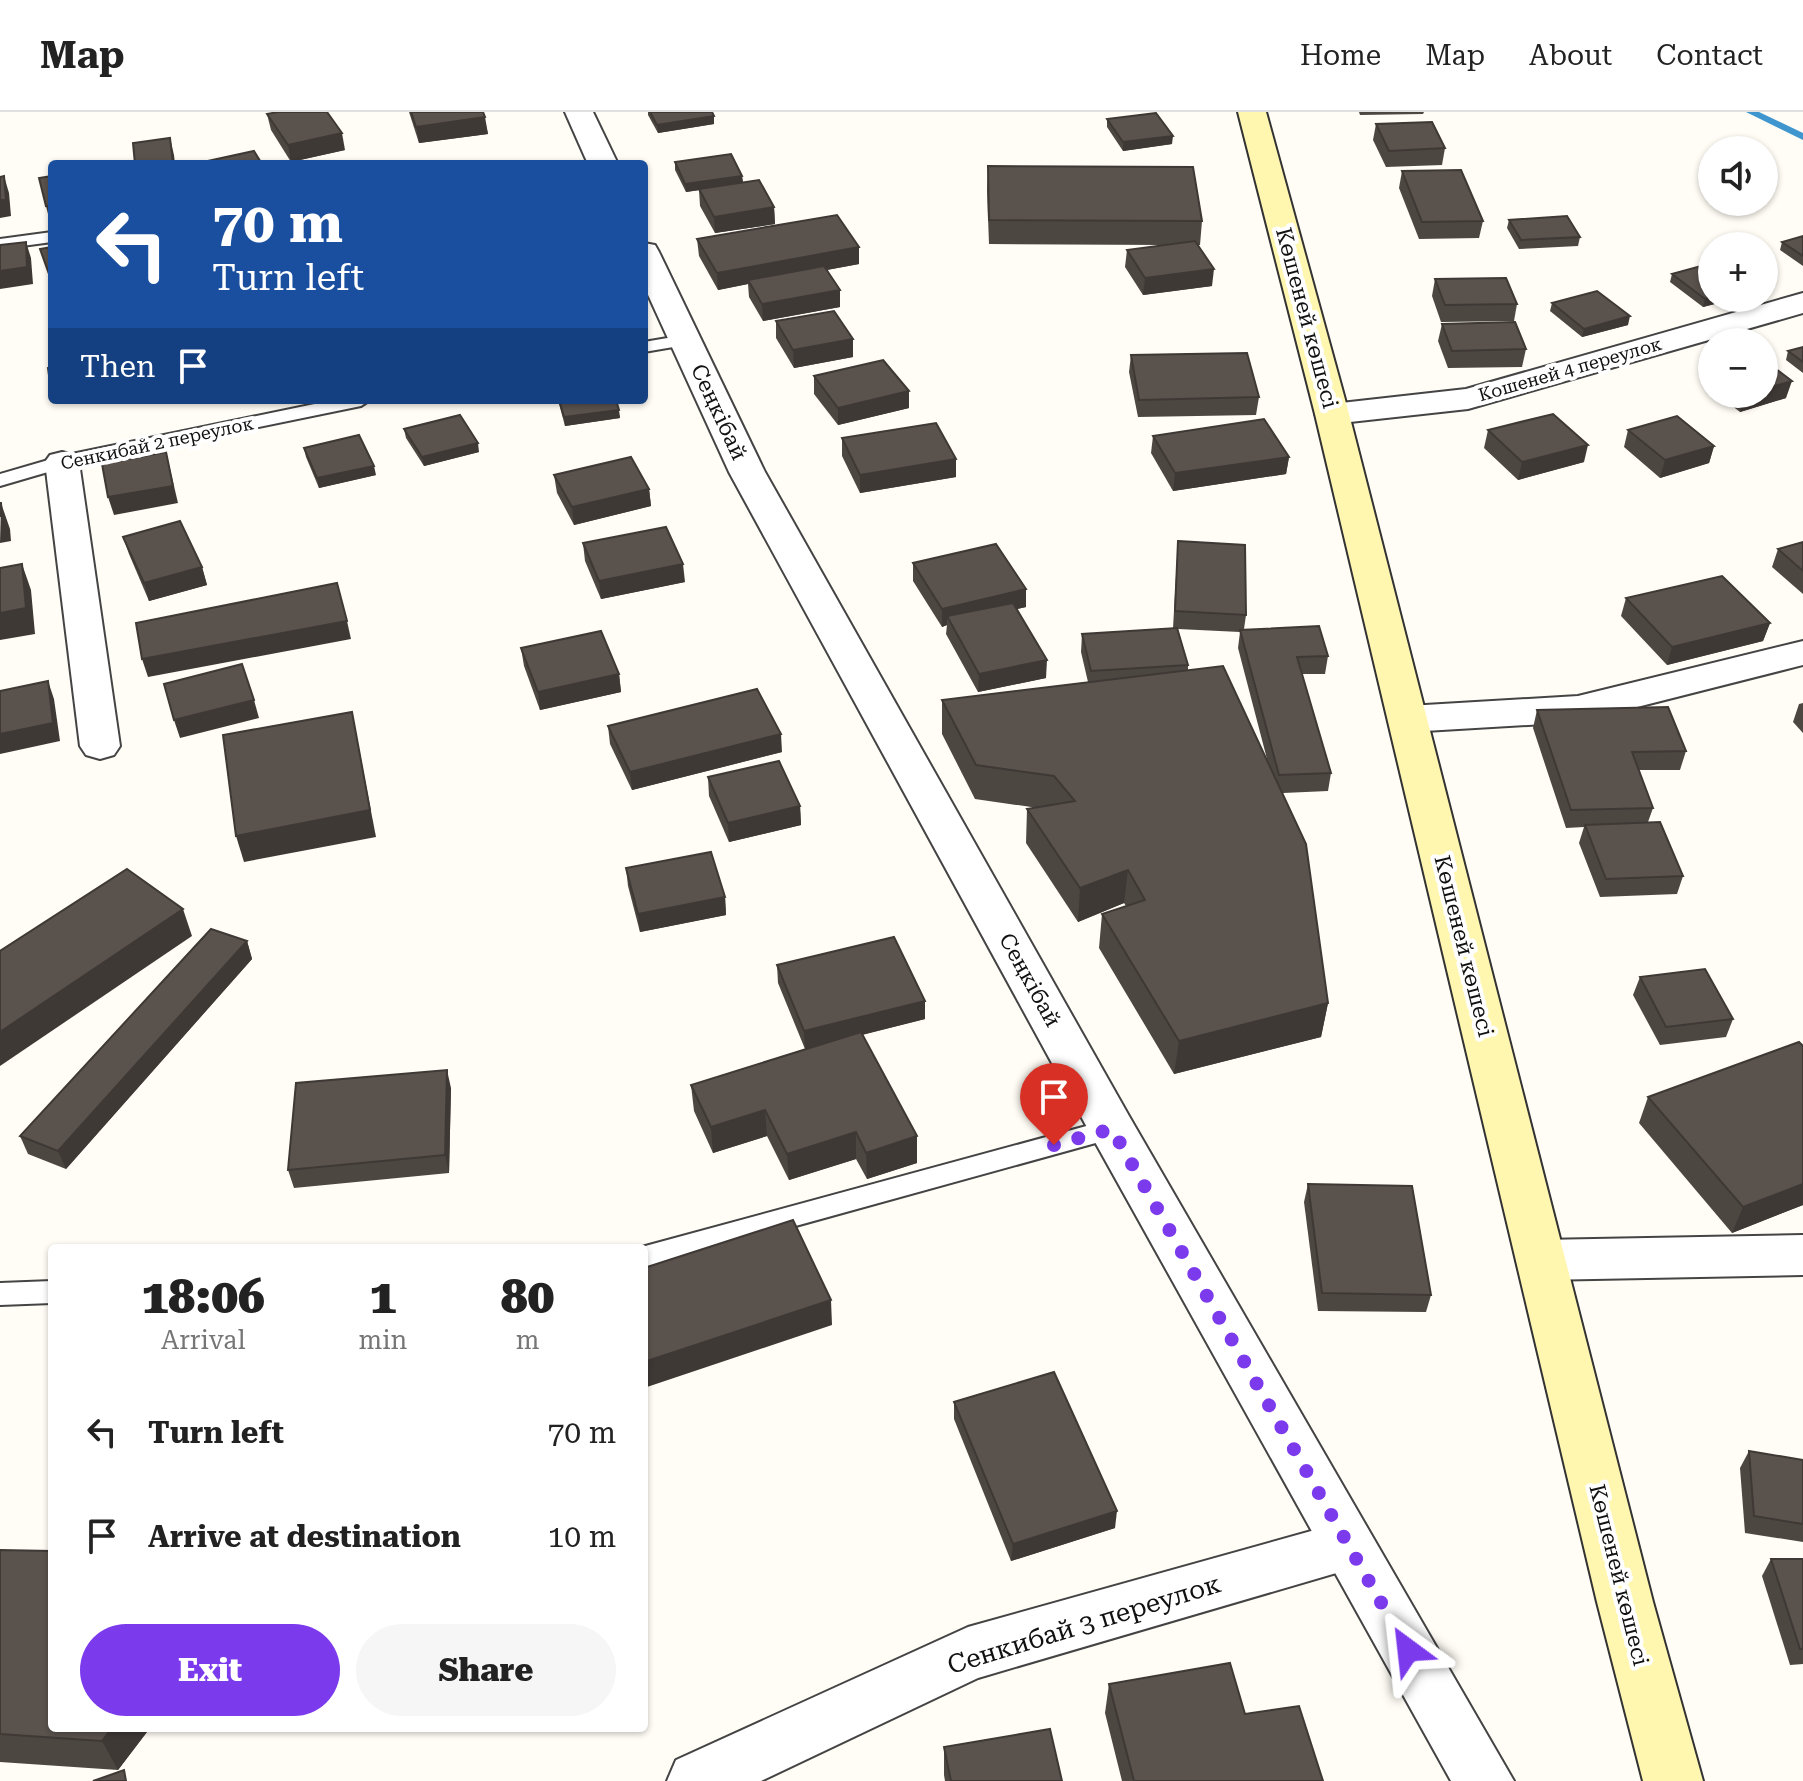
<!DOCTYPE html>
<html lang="en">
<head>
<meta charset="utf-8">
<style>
	body { margin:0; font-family:"Roboto Serif",serif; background:#f6f6f6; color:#222; height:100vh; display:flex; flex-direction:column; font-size:30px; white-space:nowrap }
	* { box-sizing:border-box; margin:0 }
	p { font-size:26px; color:#767676 }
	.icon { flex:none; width:44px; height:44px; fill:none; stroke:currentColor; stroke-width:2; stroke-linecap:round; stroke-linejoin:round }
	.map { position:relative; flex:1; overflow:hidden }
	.sheet { position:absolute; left:48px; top:1132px; width:600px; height:488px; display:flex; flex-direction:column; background:#fff; border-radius:8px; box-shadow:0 2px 6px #0004 }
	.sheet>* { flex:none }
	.guide { position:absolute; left:48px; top:48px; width:600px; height:244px; border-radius:8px; box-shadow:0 2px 6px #0004; background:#1a4fa0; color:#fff; overflow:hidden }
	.tools { position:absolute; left:1698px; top:24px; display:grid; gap:16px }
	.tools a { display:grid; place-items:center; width:80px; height:80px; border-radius:50%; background:#fff; box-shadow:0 2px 6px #0004; font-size:40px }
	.pin { position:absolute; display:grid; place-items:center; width:68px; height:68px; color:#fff; margin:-82px -34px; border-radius:50% 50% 50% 0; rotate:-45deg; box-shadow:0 0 8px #0007 }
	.pin .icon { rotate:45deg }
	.me { position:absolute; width:88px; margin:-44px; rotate:330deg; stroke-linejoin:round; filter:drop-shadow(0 0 6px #0008) }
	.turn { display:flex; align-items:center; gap:28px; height:168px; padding:0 32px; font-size:36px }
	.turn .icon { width:104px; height:104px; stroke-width:2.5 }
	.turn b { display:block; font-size:56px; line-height:68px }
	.then { display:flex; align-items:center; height:76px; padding:0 32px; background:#0003; gap:16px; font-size:30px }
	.eta { display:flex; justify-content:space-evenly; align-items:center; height:136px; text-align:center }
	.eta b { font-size:48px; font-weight:800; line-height:56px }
	.cta { display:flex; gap:16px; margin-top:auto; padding:16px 32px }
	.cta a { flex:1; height:92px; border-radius:48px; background:#7c3aed; color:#fff; font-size:32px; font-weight:800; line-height:92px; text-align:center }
	.cta a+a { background:#f6f6f6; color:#222 }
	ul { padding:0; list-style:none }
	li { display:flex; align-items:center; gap:24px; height:104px; padding:0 32px }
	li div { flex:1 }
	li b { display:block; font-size:30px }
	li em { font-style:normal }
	header { display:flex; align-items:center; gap:48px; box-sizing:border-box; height:112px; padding:0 40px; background:#fff; border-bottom:2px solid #e0e0e0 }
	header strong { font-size:38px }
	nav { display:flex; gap:44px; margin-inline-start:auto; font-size:28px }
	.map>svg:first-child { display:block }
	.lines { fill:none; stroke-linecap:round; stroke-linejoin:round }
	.stream { fill:#3f96cf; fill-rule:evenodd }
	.service-casing { stroke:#444; stroke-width:4 }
	.minor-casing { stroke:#444; stroke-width:4 }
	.tertiary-casing { stroke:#444; stroke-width:4 }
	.secondary-casing { stroke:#333; stroke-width:4 }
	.service { fill:#fff; fill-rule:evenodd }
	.minor { fill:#fff; fill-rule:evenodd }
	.tertiary { fill:#fff; fill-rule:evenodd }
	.secondary { fill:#fff6b0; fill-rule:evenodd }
	.wall { fill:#4d4742; fill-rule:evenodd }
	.shaded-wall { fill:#3f3936 }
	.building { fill:#5a524d; stroke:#3f3936; stroke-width:2 }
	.route { stroke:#7c3aed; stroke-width:14; stroke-dasharray:0 25.2 }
	.labels { text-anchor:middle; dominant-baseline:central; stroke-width:8; stroke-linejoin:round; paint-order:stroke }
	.far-street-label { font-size:18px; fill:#111; stroke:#fff }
	.street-label { font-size:22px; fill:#111; stroke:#fff }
	.near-street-label { font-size:26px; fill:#111; stroke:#fff }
</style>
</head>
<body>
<header>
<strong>Map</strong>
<nav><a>Home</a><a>Map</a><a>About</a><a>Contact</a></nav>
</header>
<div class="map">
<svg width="1803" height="1669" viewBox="0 0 1803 1669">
	<rect width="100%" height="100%" fill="#fffdf5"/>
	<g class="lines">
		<polygon class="stream" points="1746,0 1759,0 1803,21 1803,28"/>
		<g class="service-casing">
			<g id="service">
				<polygon points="52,120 52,130 0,137 0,127"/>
				<polygon points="685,223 694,228 691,232 644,240 644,230"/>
				<polygon points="334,288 370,288 361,294 65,355 0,374 0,362 62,344"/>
				<polygon points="1112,1007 1121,1010 1125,1017 1121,1024 644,1156 644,1136 638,1136"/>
				<polygon points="52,1169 52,1191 0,1193 0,1171"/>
			</g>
		</g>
		<g class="minor-casing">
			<g id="minor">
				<polygon points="1803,181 1803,201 1468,297 1332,312 1320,309 1315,302 1320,295 1332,292 1466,277"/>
				<polygon points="62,340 74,343 79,350 120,634 114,643 100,647 86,643 80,634 45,350 50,343"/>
				<polygon points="1803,529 1803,553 1578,610 1408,620 1394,616 1388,607 1394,598 1408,594 1578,584"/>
				<polygon points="1803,1123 1803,1163 1541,1168 1523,1162 1516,1148 1523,1134 1541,1128"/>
				<polygon points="1347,1409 1367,1416 1375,1434 1367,1452 978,1566 761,1669 667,1669 676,1648 968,1515"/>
			</g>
		</g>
		<g class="tertiary-casing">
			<g id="tertiary">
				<polygon points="565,0 593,0 618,52 588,52"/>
				<polygon points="644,131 655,133 659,140 765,360 1129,1004 1514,1669 1451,1669 1095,1030 729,360 644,174"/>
			</g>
		</g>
		<g class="secondary-casing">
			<polygon id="secondary" points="1238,0 1266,0 1349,302 1653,1490 1703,1669 1643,1669 1597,1490 1315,302"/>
		</g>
		<use href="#service" class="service"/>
		<use href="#minor" class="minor"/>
		<use href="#tertiary" class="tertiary"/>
		<use href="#secondary" class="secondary"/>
	</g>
	<g class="wall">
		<polygon points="409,0 483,0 488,22 419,31"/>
		<polygon points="648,0 712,0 714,12 658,21 648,3"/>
		<polygon points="1359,0 1424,0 1423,2 1360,3"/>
		<polygon points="267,2 345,38 291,50 271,18"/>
		<polygon points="1107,7 1172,32 1123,39 1107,15"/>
		<polygon points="1376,12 1445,36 1442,53 1386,55 1373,28"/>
		<polygon points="675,50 742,64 743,70 774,95 775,112 715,121 700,94 699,78 686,80 675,58"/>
		<polygon points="988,54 1202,109 1200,133 1198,133 1212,174 1143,183 1125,155 1127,138 1164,133 989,132 987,78"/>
		<polygon points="1402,59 1483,109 1479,126 1419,127 1399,76"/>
		<polygon points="1509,108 1580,125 1578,134 1519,137 1507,116"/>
		<polygon points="1803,124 1803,154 1780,138 1782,130"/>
		<polygon points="697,127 859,152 827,158 840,178 840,195 763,209 749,185 748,172 718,178 699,144"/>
		<polygon points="1672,162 1712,186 1738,186 1703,195 1670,170"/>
		<polygon points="1435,167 1517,192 1514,209 1441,210 1432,184"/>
		<polygon points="1552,191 1628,213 1582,225 1550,199"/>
		<polygon points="776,209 853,245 794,256 776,226"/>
		<polygon points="1442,212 1526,237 1522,255 1448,256 1438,229"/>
		<polygon points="1803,235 1803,261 1786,248 1788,239"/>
		<polygon points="1131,243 1259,285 1256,303 1138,305 1129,260"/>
		<polygon points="1712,253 1712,278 1704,272 1709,254"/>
		<polygon points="814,264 909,279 909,296 838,313 814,282"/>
		<polygon points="1717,282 1764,282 1786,286 1740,300"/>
		<polygon points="558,288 616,288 620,306 565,314"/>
		<polygon points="404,317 479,340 424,354 406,326"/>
		<polygon points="1488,318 1584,350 1518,368 1484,336"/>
		<polygon points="1628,318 1714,334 1709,351 1660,366 1624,335"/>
		<polygon points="1153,324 1289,345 1286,362 1173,379 1151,341"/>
		<polygon points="842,326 956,347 956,365 860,381 842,344"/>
		<polygon points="304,336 376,363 319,376 306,345"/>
		<polygon points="554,363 649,377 651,394 574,413 557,381"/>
		<polygon points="123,425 202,455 207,473 149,489 129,442"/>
		<path d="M 1178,429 L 1246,503 L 1244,517 L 1328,544 L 1325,562 L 1302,562 L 1331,661 L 1328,679 L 1283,681 L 1328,891 L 1321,925 L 1174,962 L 1099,836 L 1102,802 L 1126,794 L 1124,791 L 1078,810 L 1026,731 L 1027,697 L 1038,696 L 975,687 L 942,622 L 942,588 L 1088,570 L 1081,540 L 1082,522 L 1173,516 ZM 1178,517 L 1240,520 L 1238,536 L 1267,647 L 1188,558 L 1188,553 Z"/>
		<polygon points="1803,430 1803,482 1772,455 1778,437"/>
		<polygon points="583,431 685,470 601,487 585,449"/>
		<polygon points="913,451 1026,495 1017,497 1046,566 978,580 946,522 947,513 942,515 913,469"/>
		<polygon points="1626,486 1770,511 1763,529 1667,553 1621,504"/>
		<polygon points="521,536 619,562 621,580 540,598 524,554"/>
		<polygon points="1803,591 1803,621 1793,610 1799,592"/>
		<polygon points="1537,598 1686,639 1680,658 1639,658 1653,696 1648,710 1683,764 1677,782 1600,785 1579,731 1584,715 1566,716 1533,616"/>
		<polygon points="608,614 782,640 632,678 610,632"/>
		<polygon points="708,665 800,694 801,713 729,730 709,684"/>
		<polygon points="626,756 725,785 726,803 640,820 628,774"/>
		<polygon points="247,829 252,847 66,1057 28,1042 20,1024"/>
		<polygon points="777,853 925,889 925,907 862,923 917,1051 867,1067 856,1047 789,1068 767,1024 713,1041 694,999 691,973 805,937 778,871"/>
		<polygon points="1640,865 1733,907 1726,925 1660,933 1633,883"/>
		<polygon points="451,976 449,1061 294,1076 288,1058"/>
		<polygon points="1648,985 1803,1093 1732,1121 1639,1011"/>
		<polygon points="1308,1072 1431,1183 1426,1200 1318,1199 1304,1090"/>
		<polygon points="954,1290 1115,1416 1011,1449 954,1307"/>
		<polygon points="1749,1339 1803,1348 1803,1430 1745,1421 1740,1356"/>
		<polygon points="0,1438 150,1616 118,1658 0,1650"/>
		<polygon points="1771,1447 1803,1447 1803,1552 1790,1553 1762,1464"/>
		<polygon points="1109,1572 1245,1602 1323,1669 1122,1669 1105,1601"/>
		<polygon points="944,1635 1062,1669 945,1669 944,1663"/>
	</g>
	<g class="shaded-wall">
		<polygon points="714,4 714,12 658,21 657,13"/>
		<polygon points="485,5 488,22 419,31 416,15"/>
		<polygon points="342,21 345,38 291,50 288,33"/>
		<polygon points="1173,24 1172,32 1123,39 1123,30"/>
		<polygon points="170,26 174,43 175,52 173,52"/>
		<polygon points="4,64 9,81 11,104 0,106 0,88"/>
		<polygon points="742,64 743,72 686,80 685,72"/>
		<polygon points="52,93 52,101 48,102 46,94"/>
		<polygon points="774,95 775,112 715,121 714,105"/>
		<polygon points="26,130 31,146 33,172 0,177 0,159"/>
		<polygon points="859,135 859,152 750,172 748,168 748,172 718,178 717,161"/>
		<polygon points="1214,157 1212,174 1143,183 1145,166"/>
		<polygon points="840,178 840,195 763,209 762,192"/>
		<polygon points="1712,185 1712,186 1738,186 1703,195 1705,187"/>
		<polygon points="1630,204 1628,213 1582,225 1584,217"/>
		<polygon points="853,227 853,245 794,256 793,238"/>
		<polygon points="1792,269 1786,286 1740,300 1745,282 1764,282 1764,277"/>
		<polygon points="909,279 909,296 838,313 838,296"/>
		<polygon points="619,298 620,306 565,314 564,305"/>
		<polygon points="478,331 479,340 424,354 422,345"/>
		<polygon points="1588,333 1584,350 1518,368 1522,350"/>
		<polygon points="1714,334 1709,351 1660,366 1665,348"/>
		<polygon points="166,340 178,391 114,403 108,385"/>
		<polygon points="1289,345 1286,362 1173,379 1175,361"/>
		<polygon points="956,347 956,365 860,381 860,363"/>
		<polygon points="374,354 376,363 319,376 317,366"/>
		<polygon points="649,377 651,394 574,413 572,395"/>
		<polygon points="1,391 10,417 11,429 0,431"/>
		<polygon points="22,452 31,478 35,522 0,528 0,501"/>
		<polygon points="683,452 685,470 601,487 599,469"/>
		<polygon points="202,455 207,473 149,489 144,471"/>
		<polygon points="1026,477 1026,495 951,512 947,504 947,513 942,515 942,497"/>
		<polygon points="347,509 351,527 148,565 142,547"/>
		<polygon points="1770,511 1763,529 1667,553 1672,535"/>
		<polygon points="1047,548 1046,566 978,580 979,562"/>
		<polygon points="619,562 621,580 540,598 538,580"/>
		<polygon points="48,569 54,587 60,629 0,642 0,622"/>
		<polygon points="254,588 259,606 180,626 174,608"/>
		<polygon points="352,600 376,725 244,750 236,724"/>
		<polygon points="781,622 782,640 632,678 630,660"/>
		<polygon points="800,694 801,713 729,730 728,711"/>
		<polygon points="1128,758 1124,791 1078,810 1080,776"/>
		<polygon points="725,785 726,803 640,820 638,802"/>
		<polygon points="183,797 192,824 0,954 0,920"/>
		<polygon points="247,829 252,847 66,1057 58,1039"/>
		<polygon points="925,889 925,907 805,937 804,919"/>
		<polygon points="1328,891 1321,925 1174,962 1179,929"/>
		<polygon points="447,958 451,976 449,1061 445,1043"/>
		<polygon points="765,998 767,1024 713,1041 711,1015"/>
		<polygon points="856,1020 856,1047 789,1068 787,1042"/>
		<polygon points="917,1024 917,1051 867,1067 866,1041"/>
		<polygon points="1803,1072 1803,1093 1732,1121 1743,1095"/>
		<polygon points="831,1188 832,1213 644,1276 644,1250"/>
		<polygon points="1117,1399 1115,1416 1011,1449 1013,1432"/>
		<polygon points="112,1616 150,1616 118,1658 102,1629"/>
	</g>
	<g class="building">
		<polygon points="278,0 327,0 342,21 288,33 267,2"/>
		<polygon points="411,0 483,0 485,5 416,15"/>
		<polygon points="650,0 712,0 714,4 657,13"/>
		<polygon points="1156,1 1173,24 1123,30 1107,7"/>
		<polygon points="1432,10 1445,36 1389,39 1376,12"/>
		<polygon points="170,26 173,52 135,52 133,31"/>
		<polygon points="254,39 262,52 210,52 208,49"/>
		<polygon points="731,42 742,64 685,72 675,50"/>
		<polygon points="988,54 1193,55 1202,109 989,108"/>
		<polygon points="1461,58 1483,109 1422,110 1402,59"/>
		<polygon points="4,64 6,88 0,88 0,65"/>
		<polygon points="52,64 52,93 46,94 39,66"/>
		<polygon points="759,68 774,95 714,105 699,77"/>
		<polygon points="837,103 859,135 717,161 697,127"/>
		<polygon points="1567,104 1580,125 1521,128 1509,108"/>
		<polygon points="1803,124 1803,144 1782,130"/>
		<polygon points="1195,129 1214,157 1145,166 1127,138"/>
		<polygon points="26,130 27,155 0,159 0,133"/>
		<polygon points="52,135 52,161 49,162 40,137"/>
		<polygon points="1712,151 1712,185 1705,187 1672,162"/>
		<polygon points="824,154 840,178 762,192 748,168"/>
		<polygon points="1506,166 1517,192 1445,193 1435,167"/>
		<polygon points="1597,179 1630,204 1584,217 1552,191"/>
		<polygon points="834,199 853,227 793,238 776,209"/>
		<polygon points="1515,210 1526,237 1452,239 1442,212"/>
		<polygon points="1803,235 1803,250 1788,239"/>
		<polygon points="1247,241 1259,285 1139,288 1131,243"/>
		<polygon points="883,248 909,279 838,296 814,264"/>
		<polygon points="1764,248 1792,269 1764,277"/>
		<polygon points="52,255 52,278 51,278 48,256"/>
		<polygon points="559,288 616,288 619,298 564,305"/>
		<polygon points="1553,302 1588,333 1522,350 1488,318"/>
		<polygon points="460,303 478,331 422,345 404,317"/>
		<polygon points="1677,304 1714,334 1665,348 1628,318"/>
		<polygon points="1264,307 1289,345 1175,361 1153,324"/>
		<polygon points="936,311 956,347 860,363 842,326"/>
		<polygon points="359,323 374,354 317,366 304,336"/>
		<polygon points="166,340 173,374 108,385 102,352"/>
		<polygon points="631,345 649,377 572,395 554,363"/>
		<polygon points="0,391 1,391 2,404 0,404"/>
		<polygon points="180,409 202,455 144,471 123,425"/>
		<polygon points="666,415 683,452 599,469 583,431"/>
		<polygon points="1178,429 1245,433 1246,503 1175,499"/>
		<polygon points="1803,430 1803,459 1778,437"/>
		<polygon points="996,432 1026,477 942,497 913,451"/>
		<polygon points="22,452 26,496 0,501 0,456"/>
		<polygon points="1722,464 1770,511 1672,535 1626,486"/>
		<polygon points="337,471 347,509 142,547 136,511"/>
		<polygon points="1013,491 1047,548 979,562 947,504"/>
		<polygon points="1319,514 1328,544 1297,545 1331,661 1279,663 1240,518"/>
		<polygon points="1177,516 1188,553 1091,559 1082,522"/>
		<polygon points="601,519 619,562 538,580 521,536"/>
		<polygon points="242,552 254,588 174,608 164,572"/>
		<polygon points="1223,554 1306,732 1328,891 1179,929 1102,802 1145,788 1128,758 1080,776 1027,697 1075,689 1054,664 976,653 942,588"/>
		<polygon points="48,569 53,611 0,622 0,579"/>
		<polygon points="757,577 781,622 630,660 608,614"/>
		<polygon points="1668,595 1686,639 1632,640 1653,696 1571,698 1537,598"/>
		<polygon points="352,600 370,698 236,724 223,623"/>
		<polygon points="779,649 800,694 728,711 708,665"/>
		<polygon points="1660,710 1683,764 1606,767 1585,713"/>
		<polygon points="711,740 725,785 638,802 626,756"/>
		<polygon points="127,757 183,797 0,920 0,839"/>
		<polygon points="211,817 247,829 58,1039 20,1024"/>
		<polygon points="894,825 925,889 804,919 777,853"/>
		<polygon points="1705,857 1733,907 1666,915 1640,865"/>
		<polygon points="861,920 917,1024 866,1041 856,1020 787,1042 765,998 711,1015 691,973"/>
		<polygon points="1799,930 1803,934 1803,1072 1743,1095 1648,985"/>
		<polygon points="447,958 445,1043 288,1058 296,971"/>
		<polygon points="1308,1072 1412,1074 1431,1183 1322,1181"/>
		<polygon points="793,1108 831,1188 644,1250 644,1156"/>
		<polygon points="1054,1260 1117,1399 1013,1432 954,1290"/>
		<polygon points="1749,1339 1803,1348 1803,1412 1754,1404"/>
		<polygon points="0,1438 52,1439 52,1616 112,1616 102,1629 0,1622"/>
		<polygon points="1771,1447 1803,1447 1803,1537 1800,1537"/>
		<polygon points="1230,1551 1245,1602 1299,1594 1323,1669 1134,1669 1109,1572"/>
		<polygon points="1050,1617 1062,1669 951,1669 944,1635"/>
		<polygon points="124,1658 126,1669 93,1669"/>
	</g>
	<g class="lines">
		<polyline class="route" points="1054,1033 1112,1017 1408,1538"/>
	</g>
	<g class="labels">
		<g class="far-street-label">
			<text transform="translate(1570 257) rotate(-16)">Кошеней 4 переулок</text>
			<text transform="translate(157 331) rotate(-12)">Сенкибай 2 переулок</text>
		</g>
		<g class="street-label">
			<text transform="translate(1307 206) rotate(75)">Көшеней көшесі</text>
			<text transform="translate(719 300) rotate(65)">Сеңкібай</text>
			<text transform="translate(1464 834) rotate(76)">Көшеней көшесі</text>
			<text transform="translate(1030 868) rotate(61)">Сеңкібай</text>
			<text transform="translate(1619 1463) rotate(76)">Көшеней көшесі</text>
		</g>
		<g class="near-street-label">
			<text transform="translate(1084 1512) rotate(-17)">Сенкибай 3 переулок</text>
		</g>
	</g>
</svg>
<div class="tools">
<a><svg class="icon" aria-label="sound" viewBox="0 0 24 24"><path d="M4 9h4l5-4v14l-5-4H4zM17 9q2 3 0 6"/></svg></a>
<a>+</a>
<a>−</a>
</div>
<div class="pin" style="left:1054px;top:1033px;background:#d93025"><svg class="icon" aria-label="arrive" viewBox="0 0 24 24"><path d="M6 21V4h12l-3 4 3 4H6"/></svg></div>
<svg class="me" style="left:1408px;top:1538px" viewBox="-20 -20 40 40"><path d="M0-17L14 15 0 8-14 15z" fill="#7c3aed" stroke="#fff" stroke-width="4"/></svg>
<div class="guide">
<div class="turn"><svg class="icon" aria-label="left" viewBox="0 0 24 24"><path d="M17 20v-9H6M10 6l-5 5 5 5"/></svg><div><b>70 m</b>Turn left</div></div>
<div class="then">Then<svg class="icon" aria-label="arrive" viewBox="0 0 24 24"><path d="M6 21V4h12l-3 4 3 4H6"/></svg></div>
</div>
<section class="sheet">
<div class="eta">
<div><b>18:06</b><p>Arrival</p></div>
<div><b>1</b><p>min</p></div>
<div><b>80</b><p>m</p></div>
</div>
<ul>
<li><svg class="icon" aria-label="left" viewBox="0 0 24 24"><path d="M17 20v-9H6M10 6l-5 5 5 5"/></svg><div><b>Turn left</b></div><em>70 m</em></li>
<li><svg class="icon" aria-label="arrive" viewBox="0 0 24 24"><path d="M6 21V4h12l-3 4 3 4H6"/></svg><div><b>Arrive at destination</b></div><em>10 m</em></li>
</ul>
<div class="cta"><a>Exit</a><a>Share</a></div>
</section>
</div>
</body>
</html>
